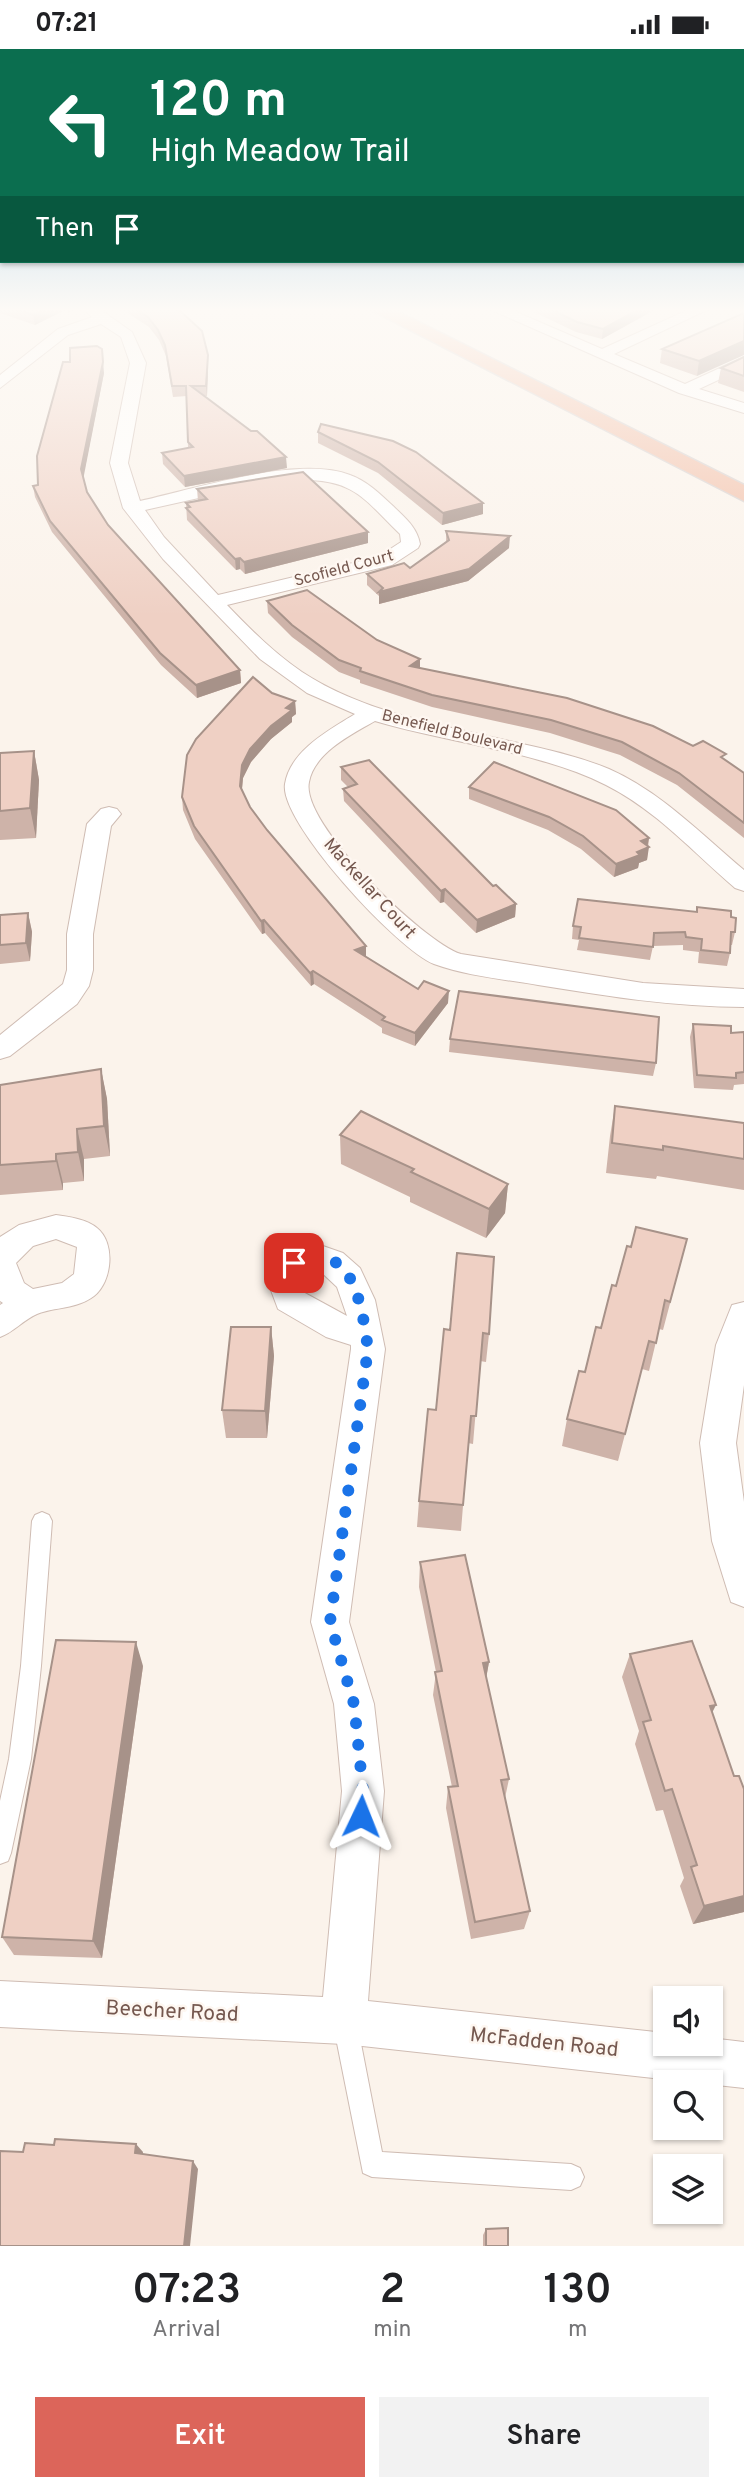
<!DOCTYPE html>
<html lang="en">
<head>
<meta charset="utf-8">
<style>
	body { margin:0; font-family:Overpass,sans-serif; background:#f2f2f2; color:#202124; height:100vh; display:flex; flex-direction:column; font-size:26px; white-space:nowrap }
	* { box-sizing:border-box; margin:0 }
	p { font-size:23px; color:#757577 }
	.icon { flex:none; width:38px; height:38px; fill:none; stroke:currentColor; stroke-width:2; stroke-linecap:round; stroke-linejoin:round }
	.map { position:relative; height:2197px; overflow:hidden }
	.drawer { display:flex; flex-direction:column; background:#fff; flex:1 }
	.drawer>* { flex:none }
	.banner { position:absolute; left:0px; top:0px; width:746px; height:214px; box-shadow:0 2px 5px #0004; background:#0b6e4f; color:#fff; overflow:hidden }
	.tools { position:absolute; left:653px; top:1937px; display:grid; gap:14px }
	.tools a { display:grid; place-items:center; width:70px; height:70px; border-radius:0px; background:#fff; box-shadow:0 2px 5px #0004; font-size:35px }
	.pin { position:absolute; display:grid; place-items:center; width:60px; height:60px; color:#fff; margin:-30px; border-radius:14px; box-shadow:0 4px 10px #0006 }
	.me { position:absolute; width:77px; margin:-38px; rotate:2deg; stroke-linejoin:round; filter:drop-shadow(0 0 5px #0008) }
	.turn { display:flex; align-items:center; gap:24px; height:147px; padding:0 35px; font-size:32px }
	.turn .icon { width:91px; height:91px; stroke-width:2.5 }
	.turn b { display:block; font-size:49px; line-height:60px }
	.then { display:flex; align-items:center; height:66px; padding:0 35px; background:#0003; gap:14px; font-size:26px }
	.eta { display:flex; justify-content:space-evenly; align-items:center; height:119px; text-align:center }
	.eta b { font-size:42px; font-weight:600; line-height:49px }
	.action { display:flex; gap:14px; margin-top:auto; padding:14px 35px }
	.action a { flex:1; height:80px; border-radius:0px; background:#dc655a; color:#fff; font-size:28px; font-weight:600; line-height:80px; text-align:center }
	.action a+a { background:#f2f2f2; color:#202124 }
	.status { display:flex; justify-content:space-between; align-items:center; height:49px; padding:0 35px; background:#fff; direction:ltr }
	.status svg { height:19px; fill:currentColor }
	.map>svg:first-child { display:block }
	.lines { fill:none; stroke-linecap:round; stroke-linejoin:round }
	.service-casing { stroke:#cfbcb3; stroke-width:2 }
	.minor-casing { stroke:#cfbcb3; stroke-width:2 }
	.trunk-casing { stroke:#d8d0ce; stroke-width:3 }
	.service { fill:#fff; fill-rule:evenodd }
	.minor { fill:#fff; fill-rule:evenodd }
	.trunk { fill:#f2bfa8; fill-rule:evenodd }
	.wall { fill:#ceb3a9 }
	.shaded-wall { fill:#a79289 }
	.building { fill:#efd0c4; stroke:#a79289; stroke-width:2 }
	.route { stroke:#1a73e8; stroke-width:12; stroke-dasharray:0 21.6 }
	.labels { text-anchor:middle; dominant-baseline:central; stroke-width:5; stroke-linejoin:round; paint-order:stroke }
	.far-street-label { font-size:16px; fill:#75584f; stroke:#fef7f1 }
	.street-label { font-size:18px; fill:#75584f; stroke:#fef7f1 }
	.near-street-label { font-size:21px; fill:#75584f; stroke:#fef7f1 }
</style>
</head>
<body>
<div class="status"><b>07:21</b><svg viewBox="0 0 49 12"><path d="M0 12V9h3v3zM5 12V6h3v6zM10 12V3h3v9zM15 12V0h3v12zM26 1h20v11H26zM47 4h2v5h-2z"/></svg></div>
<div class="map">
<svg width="744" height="2197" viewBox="0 0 744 2197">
	<rect width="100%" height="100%" fill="#fbf3eb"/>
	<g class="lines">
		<g class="service-casing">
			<g id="service">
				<polygon points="42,1463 49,1466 52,1472 41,1617 31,1710 11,1804 8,1812 0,1815 0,1752 9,1710 21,1617 32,1472 35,1466"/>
				<polygon points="345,1962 354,1965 357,1974 382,2103 571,2115 580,2119 584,2128 580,2137 571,2141 372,2128 363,2124 333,1974 336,1965"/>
			</g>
		</g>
		<g class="minor-casing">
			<g id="minor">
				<path d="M 81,259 L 98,259 L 132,283 L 146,314 L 128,414 L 140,452 C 194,440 298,406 350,426 C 367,432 380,445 393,457 C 405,469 417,478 420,495 L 418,499 L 392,516 L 227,556 C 250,580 274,604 302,623 C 360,661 430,674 496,689 C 534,698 573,705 609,720 C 661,743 701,785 744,821 L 744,842 L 735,839 C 694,804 656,761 606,736 C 539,702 448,694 375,672 C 352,685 314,704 309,733 C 300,774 422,892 461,905 L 643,934 L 744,940 L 744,958 C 674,958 606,947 538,936 C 503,930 467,927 434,915 C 398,901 279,773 285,735 C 290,702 329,681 355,665 L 307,644 L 260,610 L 163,510 L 123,459 L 110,414 L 130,314 L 121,288 L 101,275 L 68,286 L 0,339 L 0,326 L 58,280 L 92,268 ZM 299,431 C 354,430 363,449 400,485 L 401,493 L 378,508 L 218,546 L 164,488 L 145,461 L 239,440 Z"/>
				<polygon points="487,259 507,259 602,300 692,259 711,259 614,305 685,335 744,308 744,319 699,340 744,354 744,364 679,344"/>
				<polygon points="109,758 117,760 121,765 111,777 93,885 93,921 89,937 77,955 10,1007 0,1010 0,986 63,935 67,921 67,885 87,775 101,760"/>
				<path d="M 56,1166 C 69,1168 87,1170 97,1179 C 116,1194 112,1233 94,1247 C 77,1260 55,1258 37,1265 C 23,1271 14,1283 0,1288 L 0,1256 L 3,1254 L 0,1252 L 0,1188 L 19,1176 ZM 56,1190 L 77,1198 L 74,1225 L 62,1234 L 33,1240 L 24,1234 L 16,1214 L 33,1197 Z"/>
				<path d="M 320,1196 L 343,1204 L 360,1219 L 375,1251 L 385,1300 L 349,1573 L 374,1655 L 384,1742 L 368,1952 L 665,1984 L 665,1995 L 710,1995 L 710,1989 L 744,1993 L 744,2039 L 344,1995 L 0,1978 L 0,1932 L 323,1948 L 342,1742 L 334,1655 L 311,1573 L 351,1300 L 351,1296 L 326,1288 L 278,1260 L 266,1228 L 283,1206 ZM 320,1222 L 337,1238 L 347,1267 L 303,1243 L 299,1231 L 304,1225 Z"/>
				<polygon points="744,1253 744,1336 736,1394 744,1453 744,1558 731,1553 712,1492 700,1394 716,1296 732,1256"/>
			</g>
		</g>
		<g class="trunk-casing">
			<polygon id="trunk" points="367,259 391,259 744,436 744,452"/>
		</g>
		<use href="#service" class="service"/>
		<use href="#minor" class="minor"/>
		<use href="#trunk" class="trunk"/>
	</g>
	<g class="wall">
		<polygon points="0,259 76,259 68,264 67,260 35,276 0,264"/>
		<polygon points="120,259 177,259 208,306 208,317 207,347 205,347 287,419 185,438 163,415 162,404 188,399 187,347 173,348 166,307 159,291 149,278"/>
		<polygon points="533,259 658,259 602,290 576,283 534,263 534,260"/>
		<polygon points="744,264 697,327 660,314 662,300"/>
		<polygon points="744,308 744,343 718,334 721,319"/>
		<polygon points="70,313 104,324 83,428 87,443 108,476 240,621 241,634 197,649 161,616 52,483 35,448 33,437 38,436"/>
		<polygon points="318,383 483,454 483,465 442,476 378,424 318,394"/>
		<polygon points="197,440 368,494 245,525 240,520 236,521 187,471 186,454 198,452"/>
		<polygon points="446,482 509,499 468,532 379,555 379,547 367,536 367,525 410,519 446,493"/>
		<polygon points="267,552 377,591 420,619 693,697 725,711 744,724 744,789 677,736 620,706 550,684 432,658 360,634 360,631 339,623 292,588 268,564"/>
		<polygon points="272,644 295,652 296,665 292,668 292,673 271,690 251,713 243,729 242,740 250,758 267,781 366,897 366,908 418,940 448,954 415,997 382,984 382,979 314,935 311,937 265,884 262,885 195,790 183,761 182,748"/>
		<polygon points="34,702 39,731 36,789 0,791 0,704"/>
		<polygon points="341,718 516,855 515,868 476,884 444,853 440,854 344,752 343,740 348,738 341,731"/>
		<polygon points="469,738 649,789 647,811 639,814 638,819 614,828 581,800 548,781 469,750"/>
		<polygon points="697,858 731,868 735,883 732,896 730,896 730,904 727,917 698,914 699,903 683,901 683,896 653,897 650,911 577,901 579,891 572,890 573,877 696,863"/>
		<polygon points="28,864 32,883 30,912 0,915 0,866"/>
		<polygon points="693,975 731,984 744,983 744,1035 734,1036 733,1041 694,1039 690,988"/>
		<polygon points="450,990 656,1014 653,1027 449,1003"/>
		<polygon points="101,1020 107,1050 110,1107 84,1110 84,1132 63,1134 63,1141 0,1146 0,1036"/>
		<polygon points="615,1057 744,1074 744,1141 657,1127 656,1130 606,1124 610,1087"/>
		<polygon points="340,1086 508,1135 505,1164 486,1189 410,1153 410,1148 341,1115"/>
		<polygon points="687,1190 663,1281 659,1280 649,1322 642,1320 618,1412 562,1397 567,1370 631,1198"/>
		<polygon points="271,1278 274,1307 267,1389 226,1389 222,1361"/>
		<polygon points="444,1280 489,1285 486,1313 480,1312 473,1395 468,1394 461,1482 417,1478 419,1452 436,1361"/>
		<polygon points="420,1513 489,1613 486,1629 509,1730 505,1749 530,1862 524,1880 471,1890 446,1759 448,1738 452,1738 433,1646 436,1623 419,1538"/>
		<polygon points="630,1605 712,1664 744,1863 693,1875 680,1837 684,1829 663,1761 656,1762 635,1695 639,1682 622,1628"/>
		<polygon points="143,1617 102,1909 14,1906 2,1888"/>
		<polygon points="486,2180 508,2197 483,2197 483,2186"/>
	</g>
	<g class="shaded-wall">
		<polygon points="47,259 76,259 68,264 67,260 35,276 33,266"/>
		<polygon points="641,259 658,259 602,290 603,280"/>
		<polygon points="744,292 744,306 697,327 699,312"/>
		<polygon points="102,300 104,324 83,431 81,420"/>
		<polygon points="208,306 208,317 207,347 206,337"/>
		<polygon points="286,408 287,419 185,438 184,427"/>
		<polygon points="483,454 483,465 442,476 443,464"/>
		<polygon points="368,483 368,494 245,525 244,513"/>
		<polygon points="510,487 509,499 468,532 379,555 379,543"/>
		<polygon points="240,509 240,520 236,521 235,510"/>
		<polygon points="420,610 420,622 410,617"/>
		<polygon points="240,621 241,634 197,649 196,636"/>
		<polygon points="295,652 296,665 292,668 292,673 271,690 251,713 243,729 241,750 240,737 242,716 250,700 286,659"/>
		<polygon points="34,702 39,731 36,789 30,759"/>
		<polygon points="649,789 647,799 649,798 647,811 639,814 638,819 614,828 616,815 641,792"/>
		<polygon points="445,840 444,853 440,854 441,842"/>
		<polygon points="516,855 515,868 476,884 477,871"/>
		<polygon points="28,864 32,883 30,912 26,894"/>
		<polygon points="264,871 265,884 262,885 261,872"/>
		<polygon points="366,897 366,910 355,901"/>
		<polygon points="313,922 314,935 311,937 310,924"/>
		<polygon points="449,942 448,954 415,997 415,984"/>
		<polygon points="101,1020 107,1050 110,1107 104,1077"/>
		<polygon points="77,1080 84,1110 84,1132 78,1103"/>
		<polygon points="56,1105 63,1134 63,1141 56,1112"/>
		<polygon points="508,1135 505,1164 486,1189 489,1160"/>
		<polygon points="271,1278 274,1307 267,1389 265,1362"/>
		<polygon points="136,1593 143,1617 102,1909 93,1892"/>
		<polygon points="489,1613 485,1636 483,1614"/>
		<polygon points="716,1656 705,1678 710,1657"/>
		<polygon points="744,1847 744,1863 693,1875 704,1857"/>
		<polygon points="136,2095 143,2103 142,2112 135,2104"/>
		<polygon points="193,2112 198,2120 190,2197 184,2197"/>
	</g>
	<g class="building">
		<polygon points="13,259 47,259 33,266"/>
		<polygon points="134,259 177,259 202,282 208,306 206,337 191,337 251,382 257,382 286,408 184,427 162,404 193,398 188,393 186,337 172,337 165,296 158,281 148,268"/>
		<polygon points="548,259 641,259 603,280 577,273"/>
		<polygon points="744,264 744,292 699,312 662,300"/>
		<polygon points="97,297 102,300 103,313 81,420 87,443 108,476 240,621 196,636 160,604 50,472 33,437 38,436 37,407 63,313 70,313 70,299"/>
		<polygon points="744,308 744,327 721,319"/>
		<polygon points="321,375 393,392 416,403 483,454 443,464 378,413 318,383"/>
		<polygon points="303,423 368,483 244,513 240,509 235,510 186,459 190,458 186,454 207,450 197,440"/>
		<polygon points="446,482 510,487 469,520 379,543 383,539 367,525 404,514 410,519 449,491"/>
		<polygon points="307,541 377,591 420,610 410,617 567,649 653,677 693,697 703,692 726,705 721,708 744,724 744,774 679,724 622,693 551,671 432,646 360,622 361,619 339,611 292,576 267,552"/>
		<polygon points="253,628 272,644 295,652 286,659 292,661 271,677 250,700 242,716 240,737 250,758 267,781 366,897 355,901 418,940 424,932 449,942 415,984 382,971 385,968 313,922 310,924 264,871 261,872 194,777 182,748 187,706 196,690"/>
		<polygon points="34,702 30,759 0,762 0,704"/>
		<polygon points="369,711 493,837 496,836 516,855 477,871 445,840 441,842 343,740 357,735 341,718"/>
		<polygon points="494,713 616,761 649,789 641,792 649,798 637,803 640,806 616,815 583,787 549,768 469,738"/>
		<polygon points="578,850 697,863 697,858 731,862 731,868 736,869 735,883 731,883 730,904 701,901 702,890 686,888 685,883 654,884 653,898 579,889 581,878 573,877"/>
		<polygon points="28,864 26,894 0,896 0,866"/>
		<polygon points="459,942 659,968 656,1014 450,990"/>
		<polygon points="693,975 731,977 731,984 744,983 744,1023 736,1024 736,1029 697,1026"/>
		<polygon points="101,1020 104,1077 77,1080 78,1103 56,1105 56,1112 0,1116 0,1036"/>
		<polygon points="615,1057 744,1074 744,1110 663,1097 663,1101 612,1094"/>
		<polygon points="361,1062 508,1135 489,1160 411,1123 414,1120 340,1086"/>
		<polygon points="636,1178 687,1190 670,1253 665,1251 656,1294 649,1292 625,1385 567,1370 579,1322 585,1323 596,1278 601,1279 612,1236 616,1237 627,1197 631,1198"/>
		<polygon points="457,1204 494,1208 489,1285 483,1284 476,1367 471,1367 463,1456 419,1452 428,1360 436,1361 444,1280 450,1281"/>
		<polygon points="231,1278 271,1278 265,1362 222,1361"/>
		<polygon points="465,1506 489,1613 483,1614 509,1730 501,1731 530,1862 475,1873 448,1738 458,1737 435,1623 442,1622 420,1513"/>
		<polygon points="56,1591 136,1593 93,1892 2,1888"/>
		<polygon points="692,1592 716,1656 710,1657 734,1727 739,1727 744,1740 744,1847 704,1857 691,1818 697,1816 672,1740 665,1742 643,1673 651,1671 630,1605"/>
		<polygon points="55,2090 136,2095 135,2104 193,2112 184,2197 0,2197 0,2102 23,2103 25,2094 54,2096"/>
		<polygon points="508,2179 508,2197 486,2197 486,2180"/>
	</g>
	<linearGradient id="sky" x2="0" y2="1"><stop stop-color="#98c7e6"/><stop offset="0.46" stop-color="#fdfaf6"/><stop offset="1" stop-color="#fdfaf6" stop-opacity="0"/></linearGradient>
	<rect width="744" height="567" fill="url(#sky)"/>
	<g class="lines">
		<path class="route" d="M 294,1214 C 303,1213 313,1209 321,1209 C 358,1210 364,1274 368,1300 L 330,1573 L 354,1655 L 363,1742 L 361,1767"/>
	</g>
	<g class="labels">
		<g class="far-street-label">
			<text transform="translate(344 520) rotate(-15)">Scofield Court</text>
			<text transform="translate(452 684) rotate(14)">Benefield Boulevard</text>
		</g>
		<g class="street-label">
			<text transform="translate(369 840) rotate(48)">Mackellar Court</text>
		</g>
		<g class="near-street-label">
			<text transform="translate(172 1963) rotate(3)">Beecher Road</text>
			<text transform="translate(544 1994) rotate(6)">McFadden Road</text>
		</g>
	</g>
</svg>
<div class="tools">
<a><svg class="icon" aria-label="sound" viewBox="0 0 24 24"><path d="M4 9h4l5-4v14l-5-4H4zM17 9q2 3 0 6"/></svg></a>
<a><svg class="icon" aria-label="search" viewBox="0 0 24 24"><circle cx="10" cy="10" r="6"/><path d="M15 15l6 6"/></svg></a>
<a><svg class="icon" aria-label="layers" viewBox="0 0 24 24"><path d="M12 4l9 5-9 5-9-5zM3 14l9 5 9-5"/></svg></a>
</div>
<div class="pin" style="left:294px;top:1214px;background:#d93025"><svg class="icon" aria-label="arrive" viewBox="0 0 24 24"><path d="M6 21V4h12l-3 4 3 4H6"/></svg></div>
<svg class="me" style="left:361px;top:1767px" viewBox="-20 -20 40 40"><path d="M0-17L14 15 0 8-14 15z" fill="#1a73e8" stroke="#fff" stroke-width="4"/></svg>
<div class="banner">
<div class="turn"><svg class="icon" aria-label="left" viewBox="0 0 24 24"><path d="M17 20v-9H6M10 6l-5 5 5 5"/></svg><div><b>120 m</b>High Meadow Trail</div></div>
<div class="then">Then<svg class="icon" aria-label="arrive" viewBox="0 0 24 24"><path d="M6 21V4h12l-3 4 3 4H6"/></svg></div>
</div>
</div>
<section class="drawer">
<div class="eta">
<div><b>07:23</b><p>Arrival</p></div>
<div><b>2</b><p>min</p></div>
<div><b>130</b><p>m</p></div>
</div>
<div class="action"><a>Exit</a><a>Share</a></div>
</section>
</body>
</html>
